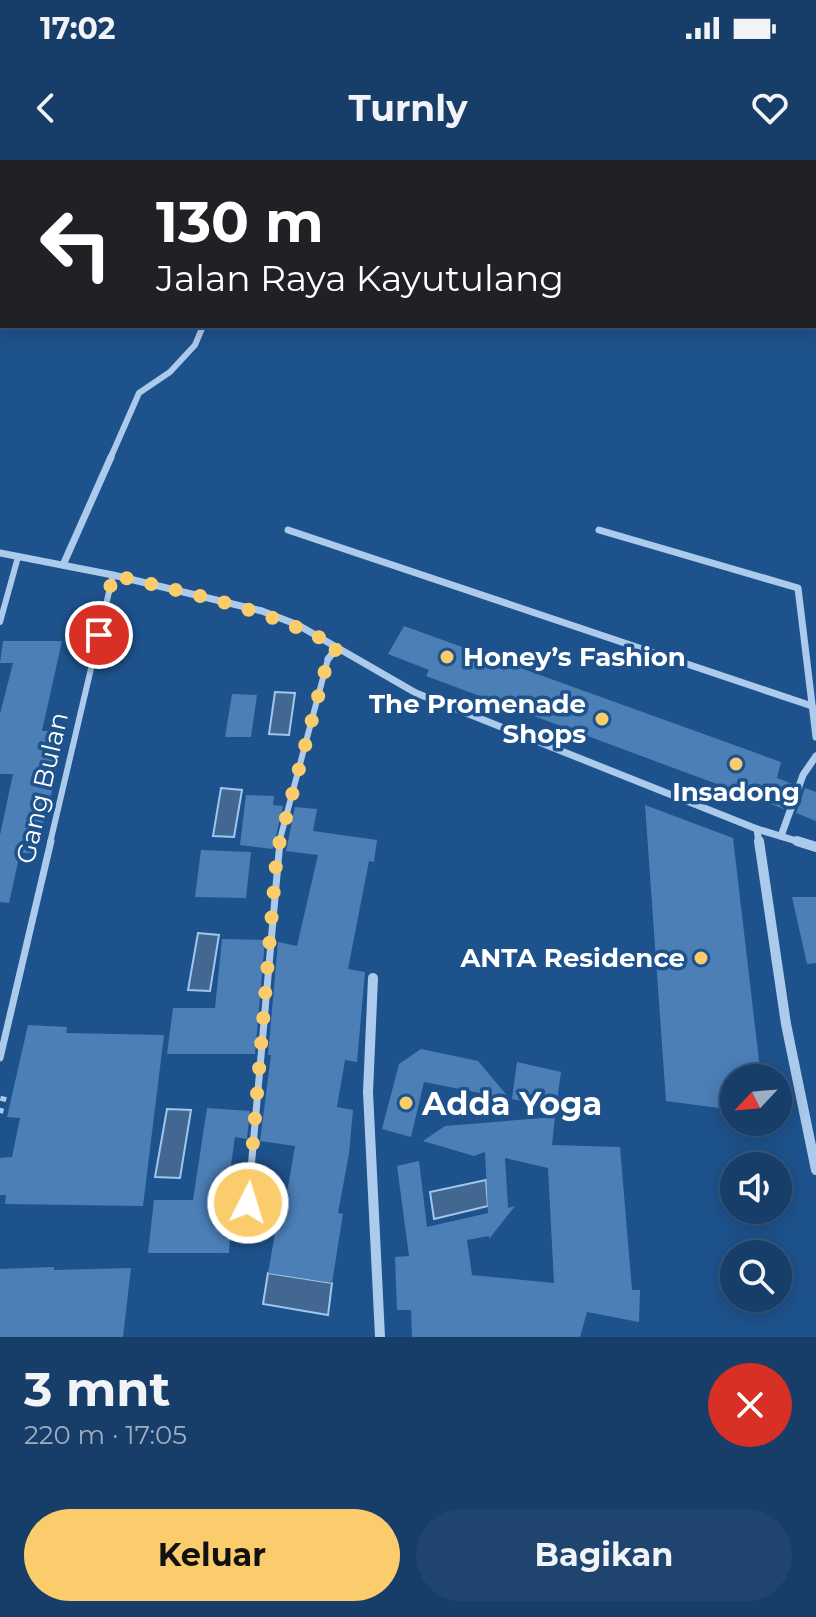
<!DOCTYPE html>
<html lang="id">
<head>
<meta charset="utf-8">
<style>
	body { margin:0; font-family:Montserrat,sans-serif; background:#1f456f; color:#f1f3f6; height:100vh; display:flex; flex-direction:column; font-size:30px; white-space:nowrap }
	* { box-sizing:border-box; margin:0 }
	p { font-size:26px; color:#9eaec0 }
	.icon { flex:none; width:44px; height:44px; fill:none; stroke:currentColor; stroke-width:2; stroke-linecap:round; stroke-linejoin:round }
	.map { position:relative; height:1177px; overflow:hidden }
	.sheet { display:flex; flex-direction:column; background:#163e69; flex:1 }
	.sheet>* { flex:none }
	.guide { position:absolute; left:0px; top:0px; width:816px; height:168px; box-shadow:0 4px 20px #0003,0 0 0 2px #35577d; background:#202124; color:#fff; overflow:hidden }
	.needle { width:52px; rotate:244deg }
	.fabs { position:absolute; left:720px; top:904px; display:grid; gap:16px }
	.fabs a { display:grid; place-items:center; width:72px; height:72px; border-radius:50%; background:#163e69; box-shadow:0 4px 20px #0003,0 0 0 2px #35577d; font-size:40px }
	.pin { position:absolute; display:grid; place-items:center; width:68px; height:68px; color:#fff; margin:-34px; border:4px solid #fff; border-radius:50%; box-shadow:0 2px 8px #0007 }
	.me { position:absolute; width:88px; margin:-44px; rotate:5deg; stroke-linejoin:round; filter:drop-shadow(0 0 6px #0008) }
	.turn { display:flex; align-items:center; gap:28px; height:168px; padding:0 24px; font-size:36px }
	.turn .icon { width:104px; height:104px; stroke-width:2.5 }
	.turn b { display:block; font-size:56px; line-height:68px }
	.round { display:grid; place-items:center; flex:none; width:84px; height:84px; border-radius:42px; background:#1f456f }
	.summary { display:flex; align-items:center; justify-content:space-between; height:136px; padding:0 24px }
	h1 { font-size:48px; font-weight:700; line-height:60px }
	.button { display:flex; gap:16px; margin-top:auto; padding:16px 24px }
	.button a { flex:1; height:92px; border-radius:48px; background:#fbcc6b; color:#111; font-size:32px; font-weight:700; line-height:92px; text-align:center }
	.button a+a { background:#1f456f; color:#f1f3f6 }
	.status { display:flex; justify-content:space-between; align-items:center; height:56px; padding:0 40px; background:#163e69; direction:ltr }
	.status svg { height:22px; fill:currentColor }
	header { display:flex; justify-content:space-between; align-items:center; height:104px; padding:0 24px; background:#163e69; font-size:36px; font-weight:700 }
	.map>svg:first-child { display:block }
	.water { fill:#426891; stroke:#9fc6ee; stroke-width:2 }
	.building { fill:#4b7fb6; fill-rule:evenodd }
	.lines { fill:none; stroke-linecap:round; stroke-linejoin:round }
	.path { stroke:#accbec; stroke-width:6; stroke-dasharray:5 7; stroke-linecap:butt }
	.lane-far1 { stroke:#accbec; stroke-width:6 }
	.lane { stroke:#accbec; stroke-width:7 }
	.street-far2 { stroke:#accbec; stroke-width:6 }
	.street-far1 { stroke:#accbec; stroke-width:7 }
	.street { stroke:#accbec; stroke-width:10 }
	.route { stroke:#fbcc6b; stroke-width:14; stroke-dasharray:0 25.2 }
	.poi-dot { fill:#fbcc6b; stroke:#1e528c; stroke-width:3 }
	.labels { text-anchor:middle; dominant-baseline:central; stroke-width:7; stroke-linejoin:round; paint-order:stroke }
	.poi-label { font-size:26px; font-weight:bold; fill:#fff; stroke:#1e528c; text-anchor:end }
	.street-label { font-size:26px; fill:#fff; stroke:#1e528c }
	.near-poi-label { font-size:32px; font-weight:bold; fill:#fff; stroke:#1e528c; text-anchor:start }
</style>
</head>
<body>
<div class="status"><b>17:02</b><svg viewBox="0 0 49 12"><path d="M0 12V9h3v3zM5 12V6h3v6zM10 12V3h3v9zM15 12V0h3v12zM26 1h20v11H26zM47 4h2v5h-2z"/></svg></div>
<header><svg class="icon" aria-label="back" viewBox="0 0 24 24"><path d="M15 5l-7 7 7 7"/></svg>Turnly<svg class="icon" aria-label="heart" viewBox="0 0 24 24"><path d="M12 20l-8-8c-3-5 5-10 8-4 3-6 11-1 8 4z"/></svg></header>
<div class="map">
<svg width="816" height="1177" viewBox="0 0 816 1177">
	<rect width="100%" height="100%" fill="#1e528c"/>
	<g class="water">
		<polygon points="275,532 295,533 289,575 269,574"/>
		<polygon points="221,628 242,630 234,677 213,676"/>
		<polygon points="198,773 219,775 210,831 188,830"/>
		<polygon points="167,949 191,950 180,1018 155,1017"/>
		<polygon points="486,1020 488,1046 434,1059 430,1032"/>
		<polygon points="268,1113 332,1123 328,1155 263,1144"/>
	</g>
	<g class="building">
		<polygon points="404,466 781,602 777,618 793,624 784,649 426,516 429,510 388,494"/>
		<polygon points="3,481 62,481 42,571 61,571 54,599 58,599 54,624 35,693 20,693 9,743 0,742 0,675 13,614 0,614 0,554 13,503 0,503"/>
		<polygon points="232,534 257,535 251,577 225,577"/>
		<polygon points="805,628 816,632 816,661 796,653"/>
		<polygon points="246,635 274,636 273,645 283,646 273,689 240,685"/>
		<polygon points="645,645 733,678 761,918 734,918 734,950 666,941"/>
		<polygon points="295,647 317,649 313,671 377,680 374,702 369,701 348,809 365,812 357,902 345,900 337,947 353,950 349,994 338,1053 343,1054 332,1123 268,1113 280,1045 285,1045 295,986 260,981 271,895 268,895 278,782 297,786 318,695 286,691"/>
		<polygon points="201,690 251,692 246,738 195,737"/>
		<polygon points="792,737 816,737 816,803 807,804"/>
		<polygon points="222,779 265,780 255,894 167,894 173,848 215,848"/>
		<polygon points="28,865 67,867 66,873 164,875 143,1046 5,1044 6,1035 0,1035 0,998 12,997 20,958 7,957"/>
		<polygon points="421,889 478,901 510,939 424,922 411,977 382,969 399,904"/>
		<polygon points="517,902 561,912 556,948 512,939"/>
		<polygon points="207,948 250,951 247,979 235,977 226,1040 232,1040 229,1093 148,1093 154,1040 193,1040"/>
		<path d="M 555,957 L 552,985 L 620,987 L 632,1130 L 640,1130 L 639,1162 L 587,1152 L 580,1177 L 412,1177 L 411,1150 L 397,1150 L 395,1097 L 409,1096 L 397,1006 L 419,1001 L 427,1067 L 488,1053 L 485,992 L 474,996 L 423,981 L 445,966 ZM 505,998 L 548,1008 L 554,1123 L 472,1115 L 467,1080 L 489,1076 L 489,1079 L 515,1046 L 508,1048 Z"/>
		<polygon points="54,1107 54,1110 131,1108 123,1177 0,1177 0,1109"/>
	</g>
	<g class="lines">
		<polyline class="path" points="0,953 4,936"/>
		<g class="lane-far1">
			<polyline points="0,462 18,397"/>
			<polyline points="50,683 113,415"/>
			<polyline points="279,683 328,499"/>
		</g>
		<g class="lane">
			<polyline points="0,898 51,681"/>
			<polyline points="248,1043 280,681"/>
		</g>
		<polyline class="street-far2" points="110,299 139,233 170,212 195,185 203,166"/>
		<g class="street-far1">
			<polyline points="288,370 812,546"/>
			<polyline points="599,370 798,428 816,577"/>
			<polyline points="0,393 113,415 262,451 298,465 416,533 757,669 803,683"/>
			<polyline points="63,405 111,297"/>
			<polyline points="328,499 338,487"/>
			<polyline points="757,669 759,683"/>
			<polyline points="781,676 803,615 816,596"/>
		</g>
		<g class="street">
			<polyline points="759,681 786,864 816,1010"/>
			<polyline points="797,681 816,687"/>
			<polyline points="373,818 368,932 380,1177"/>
		</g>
	</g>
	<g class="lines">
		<path class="route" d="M 99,475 L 113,415 C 191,434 266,448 338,487 L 328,499 L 277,692 L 248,1043"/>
	</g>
	<g class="poi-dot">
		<circle cx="447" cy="497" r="8"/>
		<circle cx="602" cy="559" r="8"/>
		<circle cx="736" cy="604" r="8"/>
		<circle cx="701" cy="798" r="8"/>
		<circle cx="406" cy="943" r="8"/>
	</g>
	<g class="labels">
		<g class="poi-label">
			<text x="463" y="497" text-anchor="start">Honey’s Fashion</text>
			<text x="586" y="544">The Promenade<tspan x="586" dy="30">Shops</tspan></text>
			<text x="736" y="632" text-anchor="middle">Insadong</text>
			<text x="685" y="798">ANTA Residence</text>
		</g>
		<g class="street-label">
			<text transform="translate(42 628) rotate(-77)">Gang Bulan</text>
		</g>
		<g class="near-poi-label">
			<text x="422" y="943">Adda Yoga</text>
		</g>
	</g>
</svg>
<div class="fabs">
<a><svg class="needle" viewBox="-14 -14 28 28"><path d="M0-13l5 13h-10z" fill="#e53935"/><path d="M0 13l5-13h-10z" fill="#9eaec0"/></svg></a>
<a><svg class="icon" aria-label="sound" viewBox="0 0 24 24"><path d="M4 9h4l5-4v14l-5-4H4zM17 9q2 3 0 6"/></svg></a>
<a><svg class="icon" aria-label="search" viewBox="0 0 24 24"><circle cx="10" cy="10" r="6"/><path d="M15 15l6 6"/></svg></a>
</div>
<div class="pin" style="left:99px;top:475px;background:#d93025"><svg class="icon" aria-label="arrive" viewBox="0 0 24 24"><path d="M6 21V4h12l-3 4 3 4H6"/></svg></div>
<svg class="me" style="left:248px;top:1043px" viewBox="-20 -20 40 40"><circle r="17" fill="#fbcc6b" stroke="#fff" stroke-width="3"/><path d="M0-11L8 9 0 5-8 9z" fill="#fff"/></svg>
<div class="guide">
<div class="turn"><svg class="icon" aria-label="left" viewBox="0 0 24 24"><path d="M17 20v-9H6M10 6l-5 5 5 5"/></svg><div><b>130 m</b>Jalan Raya Kayutulang</div></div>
</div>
</div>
<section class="sheet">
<div class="summary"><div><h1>3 mnt</h1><p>220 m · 17:05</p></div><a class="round" style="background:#d93025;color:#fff"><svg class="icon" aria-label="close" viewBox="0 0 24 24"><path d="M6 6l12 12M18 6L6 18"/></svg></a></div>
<div class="button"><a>Keluar</a><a>Bagikan</a></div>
</section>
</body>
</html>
